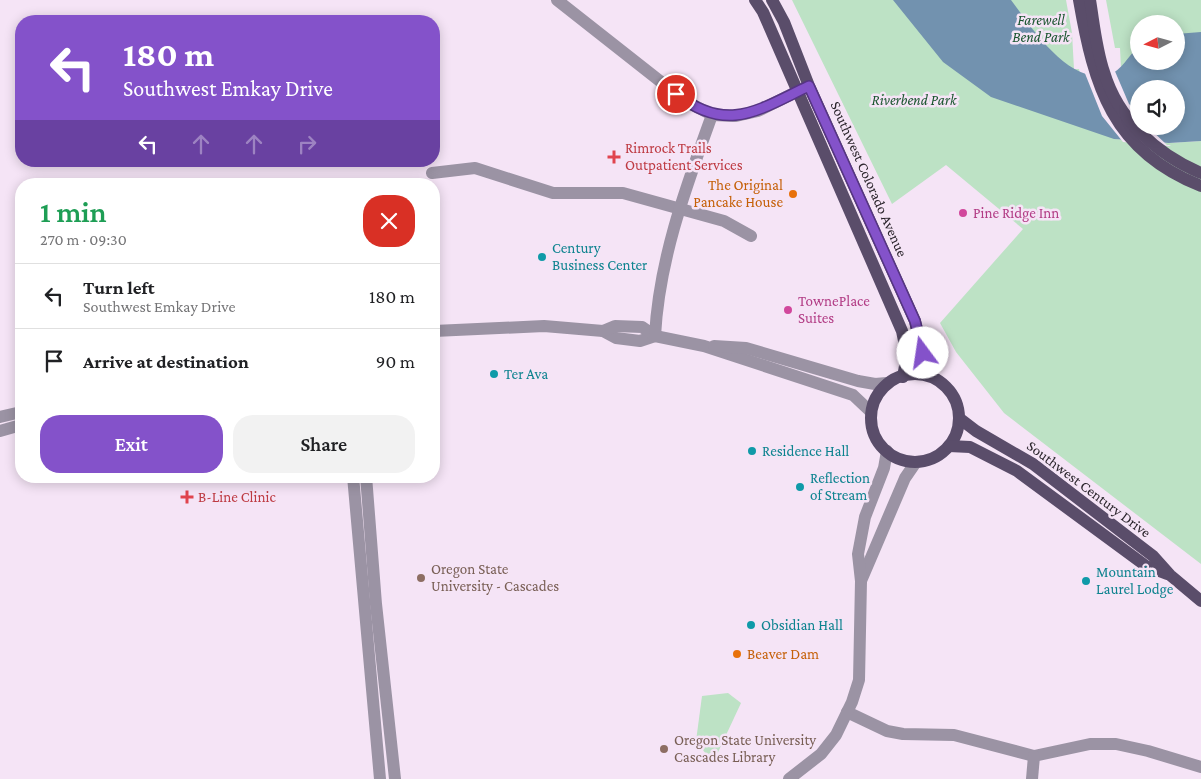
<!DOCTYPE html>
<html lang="en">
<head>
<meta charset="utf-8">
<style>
	body { margin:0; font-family:"Crimson Pro",serif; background:#f2f2f2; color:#202124; height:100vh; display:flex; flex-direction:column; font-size:19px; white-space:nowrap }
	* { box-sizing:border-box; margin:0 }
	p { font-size:16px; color:#757577 }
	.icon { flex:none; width:28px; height:28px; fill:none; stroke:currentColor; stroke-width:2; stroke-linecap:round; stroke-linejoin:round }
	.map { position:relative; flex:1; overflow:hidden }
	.panel { position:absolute; left:15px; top:178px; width:425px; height:305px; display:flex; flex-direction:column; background:#fff; border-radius:20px; box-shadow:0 2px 12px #0003 }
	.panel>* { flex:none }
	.guide { position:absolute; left:15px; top:15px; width:425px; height:152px; border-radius:20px; box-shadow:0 2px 12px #0003; background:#8452ca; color:#fff; overflow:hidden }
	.needle { width:32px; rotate:264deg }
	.controls { position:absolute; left:1130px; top:15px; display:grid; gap:10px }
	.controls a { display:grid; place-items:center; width:55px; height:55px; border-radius:50%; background:#fff; box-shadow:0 2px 12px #0003; font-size:25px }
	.pin { position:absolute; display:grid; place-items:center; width:42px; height:42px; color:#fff; margin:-21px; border:2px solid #fff; border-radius:50%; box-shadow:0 1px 5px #0007 }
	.me { position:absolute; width:55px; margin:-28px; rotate:346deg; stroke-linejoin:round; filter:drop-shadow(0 0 4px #0008) }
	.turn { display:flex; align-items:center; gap:18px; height:105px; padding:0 25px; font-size:22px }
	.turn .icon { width:65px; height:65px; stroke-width:2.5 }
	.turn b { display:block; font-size:35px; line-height:42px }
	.lanes { display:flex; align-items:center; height:48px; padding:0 25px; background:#0003; justify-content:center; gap:25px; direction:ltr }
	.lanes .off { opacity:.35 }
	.round { display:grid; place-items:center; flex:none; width:52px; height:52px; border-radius:20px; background:#f2f2f2 }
	.overview { display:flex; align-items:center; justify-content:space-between; height:85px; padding:0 25px }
	h1 { font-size:30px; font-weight:600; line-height:38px; color:#1e9e55 }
	.cta { display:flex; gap:10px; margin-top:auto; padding:10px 25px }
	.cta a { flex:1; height:58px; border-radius:20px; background:#8452ca; color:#fff; font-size:20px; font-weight:600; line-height:58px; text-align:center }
	.cta a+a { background:#f2f2f2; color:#202124 }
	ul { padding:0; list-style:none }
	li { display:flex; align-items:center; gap:15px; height:65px; padding:0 25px; border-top:1px solid #e0e0e0 }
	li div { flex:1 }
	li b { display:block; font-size:19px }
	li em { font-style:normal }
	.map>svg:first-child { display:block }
	.green { fill:#bde2c5; fill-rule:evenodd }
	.water { fill:#7292af; fill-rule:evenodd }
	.pier { fill:#f5e4f6 }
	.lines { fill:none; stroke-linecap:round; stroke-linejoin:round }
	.minor { stroke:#9b93a4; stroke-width:12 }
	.major { stroke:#5a4d6a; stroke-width:12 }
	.route-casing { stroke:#563583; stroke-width:12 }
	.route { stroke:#8452ca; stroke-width:9 }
	.health-dot { fill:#e0444e; stroke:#f5e4f6; stroke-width:2 }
	.food-dot { fill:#e8710a; stroke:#f5e4f6; stroke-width:2 }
	.hotel-dot { fill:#d1479c; stroke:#f5e4f6; stroke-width:2 }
	.culture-dot { fill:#0f9aa8; stroke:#f5e4f6; stroke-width:2 }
	.education-dot { fill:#8d6e63; stroke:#f5e4f6; stroke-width:2 }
	.labels { text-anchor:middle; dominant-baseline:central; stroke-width:5; stroke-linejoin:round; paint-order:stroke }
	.park-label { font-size:15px; font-style:italic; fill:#1a552f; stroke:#f5e4f6 }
	.health-label { font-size:15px; fill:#be3a42; stroke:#f5e4f6; text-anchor:start }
	.street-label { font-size:15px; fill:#2b252c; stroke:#f5e4f6 }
	.food-label { font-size:15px; fill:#c56008; stroke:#f5e4f6; text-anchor:end }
	.hotel-label { font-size:15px; fill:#b23c85; stroke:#f5e4f6; text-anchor:start }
	.culture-label { font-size:15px; fill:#0d838f; stroke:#f5e4f6; text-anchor:start }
	.education-label { font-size:15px; fill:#785e54; stroke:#f5e4f6; text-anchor:start }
</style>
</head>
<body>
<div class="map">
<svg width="1201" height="779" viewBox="0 0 1201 779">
	<rect width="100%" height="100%" fill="#f5e4f6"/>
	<g class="green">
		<polygon points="792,0 897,0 1115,139 1169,143 1201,141 1201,564 1004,413 956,352 940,323 1023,229 946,165 892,204"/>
		<polygon points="996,0 1066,0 1072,33 1074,69 1079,69 1080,74 1052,69"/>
		<path d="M 1106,0 L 1201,0 L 1201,65 L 1121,69 L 1120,48 L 1115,48 ZM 1139,24 L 1176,24 L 1176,61 L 1139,61 Z"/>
		<polygon points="728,693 741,703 713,763 696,741 702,696"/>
	</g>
	<path class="water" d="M 893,0 L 1011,0 C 1031,27 1069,86 1109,75 C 1121,71 1129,55 1139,46 L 1139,61 L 1176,61 L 1176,34 L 1201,32 L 1201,141 L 1169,143 L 1114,139 L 991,97 L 943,62 ZM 1139,89 L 1176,89 L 1176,126 L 1139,126 Z"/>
	<polygon class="pier" points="1114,69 1129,104 1136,110 1139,126 1147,126 1167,145 1171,145 1169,146 1123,142 1102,116 1084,71 1091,74 1108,72"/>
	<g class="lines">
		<g class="minor">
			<polyline points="557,0 684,100 712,115 736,116 758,111 806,87"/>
			<polyline points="432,173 475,168 553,193 623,193 724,221 751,236"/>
			<polyline points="434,331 544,326 603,331 616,338 640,341 655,336"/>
			<polyline points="603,331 615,326 642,327 655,336 704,346 853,395 871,412"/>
			<path d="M 655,336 C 659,259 686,187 712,115"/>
			<polyline points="714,346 746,348 858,381 875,384 887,383"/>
			<polyline points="0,417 21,412"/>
			<polyline points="0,431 21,425"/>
			<polyline points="353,476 380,779"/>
			<polyline points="366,476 376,604 395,779"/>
			<polyline points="861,581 905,478 916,462"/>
			<polyline points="847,712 887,731 903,734 954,735 1034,756 1090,744 1116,744 1148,751 1201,767"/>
			<polyline points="789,779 821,754 836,735 852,702 859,680 861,581 858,554 865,517 884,468 887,451"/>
			<polyline points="1032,779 1034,756"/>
		</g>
		<g class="major">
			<polyline points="755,0 763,12 902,331 907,355 903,377"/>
			<polyline points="772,0 784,22 809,86 915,321 927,375"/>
			<path d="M 1079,0 C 1094,86 1112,151 1201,186"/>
			<path d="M 1090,0 C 1094,24 1096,48 1104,72 C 1118,119 1156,154 1201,173"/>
			<circle cx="915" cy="418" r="44"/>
			<polyline points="959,418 976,431 1033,464 1153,556 1170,575 1201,601"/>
			<polyline points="949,446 970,447 1017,471 1146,566 1167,574"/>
		</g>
	</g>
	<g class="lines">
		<g class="route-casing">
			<path id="route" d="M 676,94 C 728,134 758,110 809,86 L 915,321 L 923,353"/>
		</g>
		<use href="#route" class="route"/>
	</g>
	<g class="health-dot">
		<path d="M611.5 149.5h5v5h5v5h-5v5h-5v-5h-5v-5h5z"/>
		<path d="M184.5 489.5h5v5h5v5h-5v5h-5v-5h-5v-5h5z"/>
	</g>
	<g class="food-dot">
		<circle cx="793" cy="194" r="5"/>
		<circle cx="737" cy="654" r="5"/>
	</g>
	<g class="hotel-dot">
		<circle cx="963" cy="213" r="5"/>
		<circle cx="788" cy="310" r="5"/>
	</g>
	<g class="culture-dot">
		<circle cx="542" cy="257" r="5"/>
		<circle cx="494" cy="374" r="5"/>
		<circle cx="752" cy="451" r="5"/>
		<circle cx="800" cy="487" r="5"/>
		<circle cx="1086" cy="581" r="5"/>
		<circle cx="751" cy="625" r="5"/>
	</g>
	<g class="education-dot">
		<circle cx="421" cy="578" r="5"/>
		<circle cx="664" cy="749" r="5"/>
	</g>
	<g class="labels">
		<g class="park-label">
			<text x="1041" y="20">Farewell<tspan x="1041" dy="17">Bend Park</tspan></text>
			<text x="914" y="100">Riverbend Park</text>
		</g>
		<g class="health-label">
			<text x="625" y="148">Rimrock Trails<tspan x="625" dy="17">Outpatient Services</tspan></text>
			<text x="198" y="497">B-Line Clinic</text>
		</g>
		<g class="street-label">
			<text transform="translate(869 179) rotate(66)">Southwest Colorado Avenue</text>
			<text transform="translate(1089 489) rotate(37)">Southwest Century Drive</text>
		</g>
		<g class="food-label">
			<text x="783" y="185">The Original<tspan x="783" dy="17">Pancake House</tspan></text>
			<text x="747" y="654" text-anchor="start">Beaver Dam</text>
		</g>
		<g class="hotel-label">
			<text x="973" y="213">Pine Ridge Inn</text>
			<text x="798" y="301">TownePlace<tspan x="798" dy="17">Suites</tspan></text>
		</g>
		<g class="culture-label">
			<text x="552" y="248">Century<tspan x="552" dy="17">Business Center</tspan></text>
			<text x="504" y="374">Ter Ava</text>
			<text x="762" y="451">Residence Hall</text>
			<text x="810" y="478">Reflection<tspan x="810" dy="17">of Stream</tspan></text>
			<text x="1096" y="572">Mountain<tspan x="1096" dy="17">Laurel Lodge</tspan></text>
			<text x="761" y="625">Obsidian Hall</text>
		</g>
		<g class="education-label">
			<text x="431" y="569">Oregon State<tspan x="431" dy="17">University - Cascades</tspan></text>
			<text x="674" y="740">Oregon State University<tspan x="674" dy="17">Cascades Library</tspan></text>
		</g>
	</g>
</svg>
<div class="controls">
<a><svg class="needle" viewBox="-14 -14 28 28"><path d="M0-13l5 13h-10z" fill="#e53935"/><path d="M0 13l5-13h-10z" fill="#757577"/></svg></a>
<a><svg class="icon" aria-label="sound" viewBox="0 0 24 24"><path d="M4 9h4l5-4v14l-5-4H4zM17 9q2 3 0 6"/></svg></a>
</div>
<div class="pin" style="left:676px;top:94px;background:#d93025"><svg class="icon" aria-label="arrive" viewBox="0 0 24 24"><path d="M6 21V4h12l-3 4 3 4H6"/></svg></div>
<svg class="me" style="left:923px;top:353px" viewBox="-20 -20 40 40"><circle r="19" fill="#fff"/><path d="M0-13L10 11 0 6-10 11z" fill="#8452ca"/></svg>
<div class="guide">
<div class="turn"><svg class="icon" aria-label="left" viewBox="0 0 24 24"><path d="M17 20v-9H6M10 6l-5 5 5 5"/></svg><div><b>180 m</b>Southwest Emkay Drive</div></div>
<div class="lanes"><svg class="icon" aria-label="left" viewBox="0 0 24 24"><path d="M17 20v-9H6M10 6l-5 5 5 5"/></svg><svg class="icon off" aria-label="ahead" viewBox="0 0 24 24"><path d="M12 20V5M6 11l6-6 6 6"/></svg><svg class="icon off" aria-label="ahead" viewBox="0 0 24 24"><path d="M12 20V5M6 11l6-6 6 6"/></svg><svg class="icon off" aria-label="right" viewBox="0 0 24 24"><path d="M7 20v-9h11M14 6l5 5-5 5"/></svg></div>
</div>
<section class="panel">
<div class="overview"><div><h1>1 min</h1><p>270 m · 09:30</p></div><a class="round" style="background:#d93025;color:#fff"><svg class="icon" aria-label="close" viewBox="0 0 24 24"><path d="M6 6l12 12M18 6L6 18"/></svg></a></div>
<ul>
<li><svg class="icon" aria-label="left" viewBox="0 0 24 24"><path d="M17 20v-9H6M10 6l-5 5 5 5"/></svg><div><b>Turn left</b><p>Southwest Emkay Drive</p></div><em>180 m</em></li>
<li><svg class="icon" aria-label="arrive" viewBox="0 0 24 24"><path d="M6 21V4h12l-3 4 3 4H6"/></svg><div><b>Arrive at destination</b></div><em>90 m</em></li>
</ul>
<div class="cta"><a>Exit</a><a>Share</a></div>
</section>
</div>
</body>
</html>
